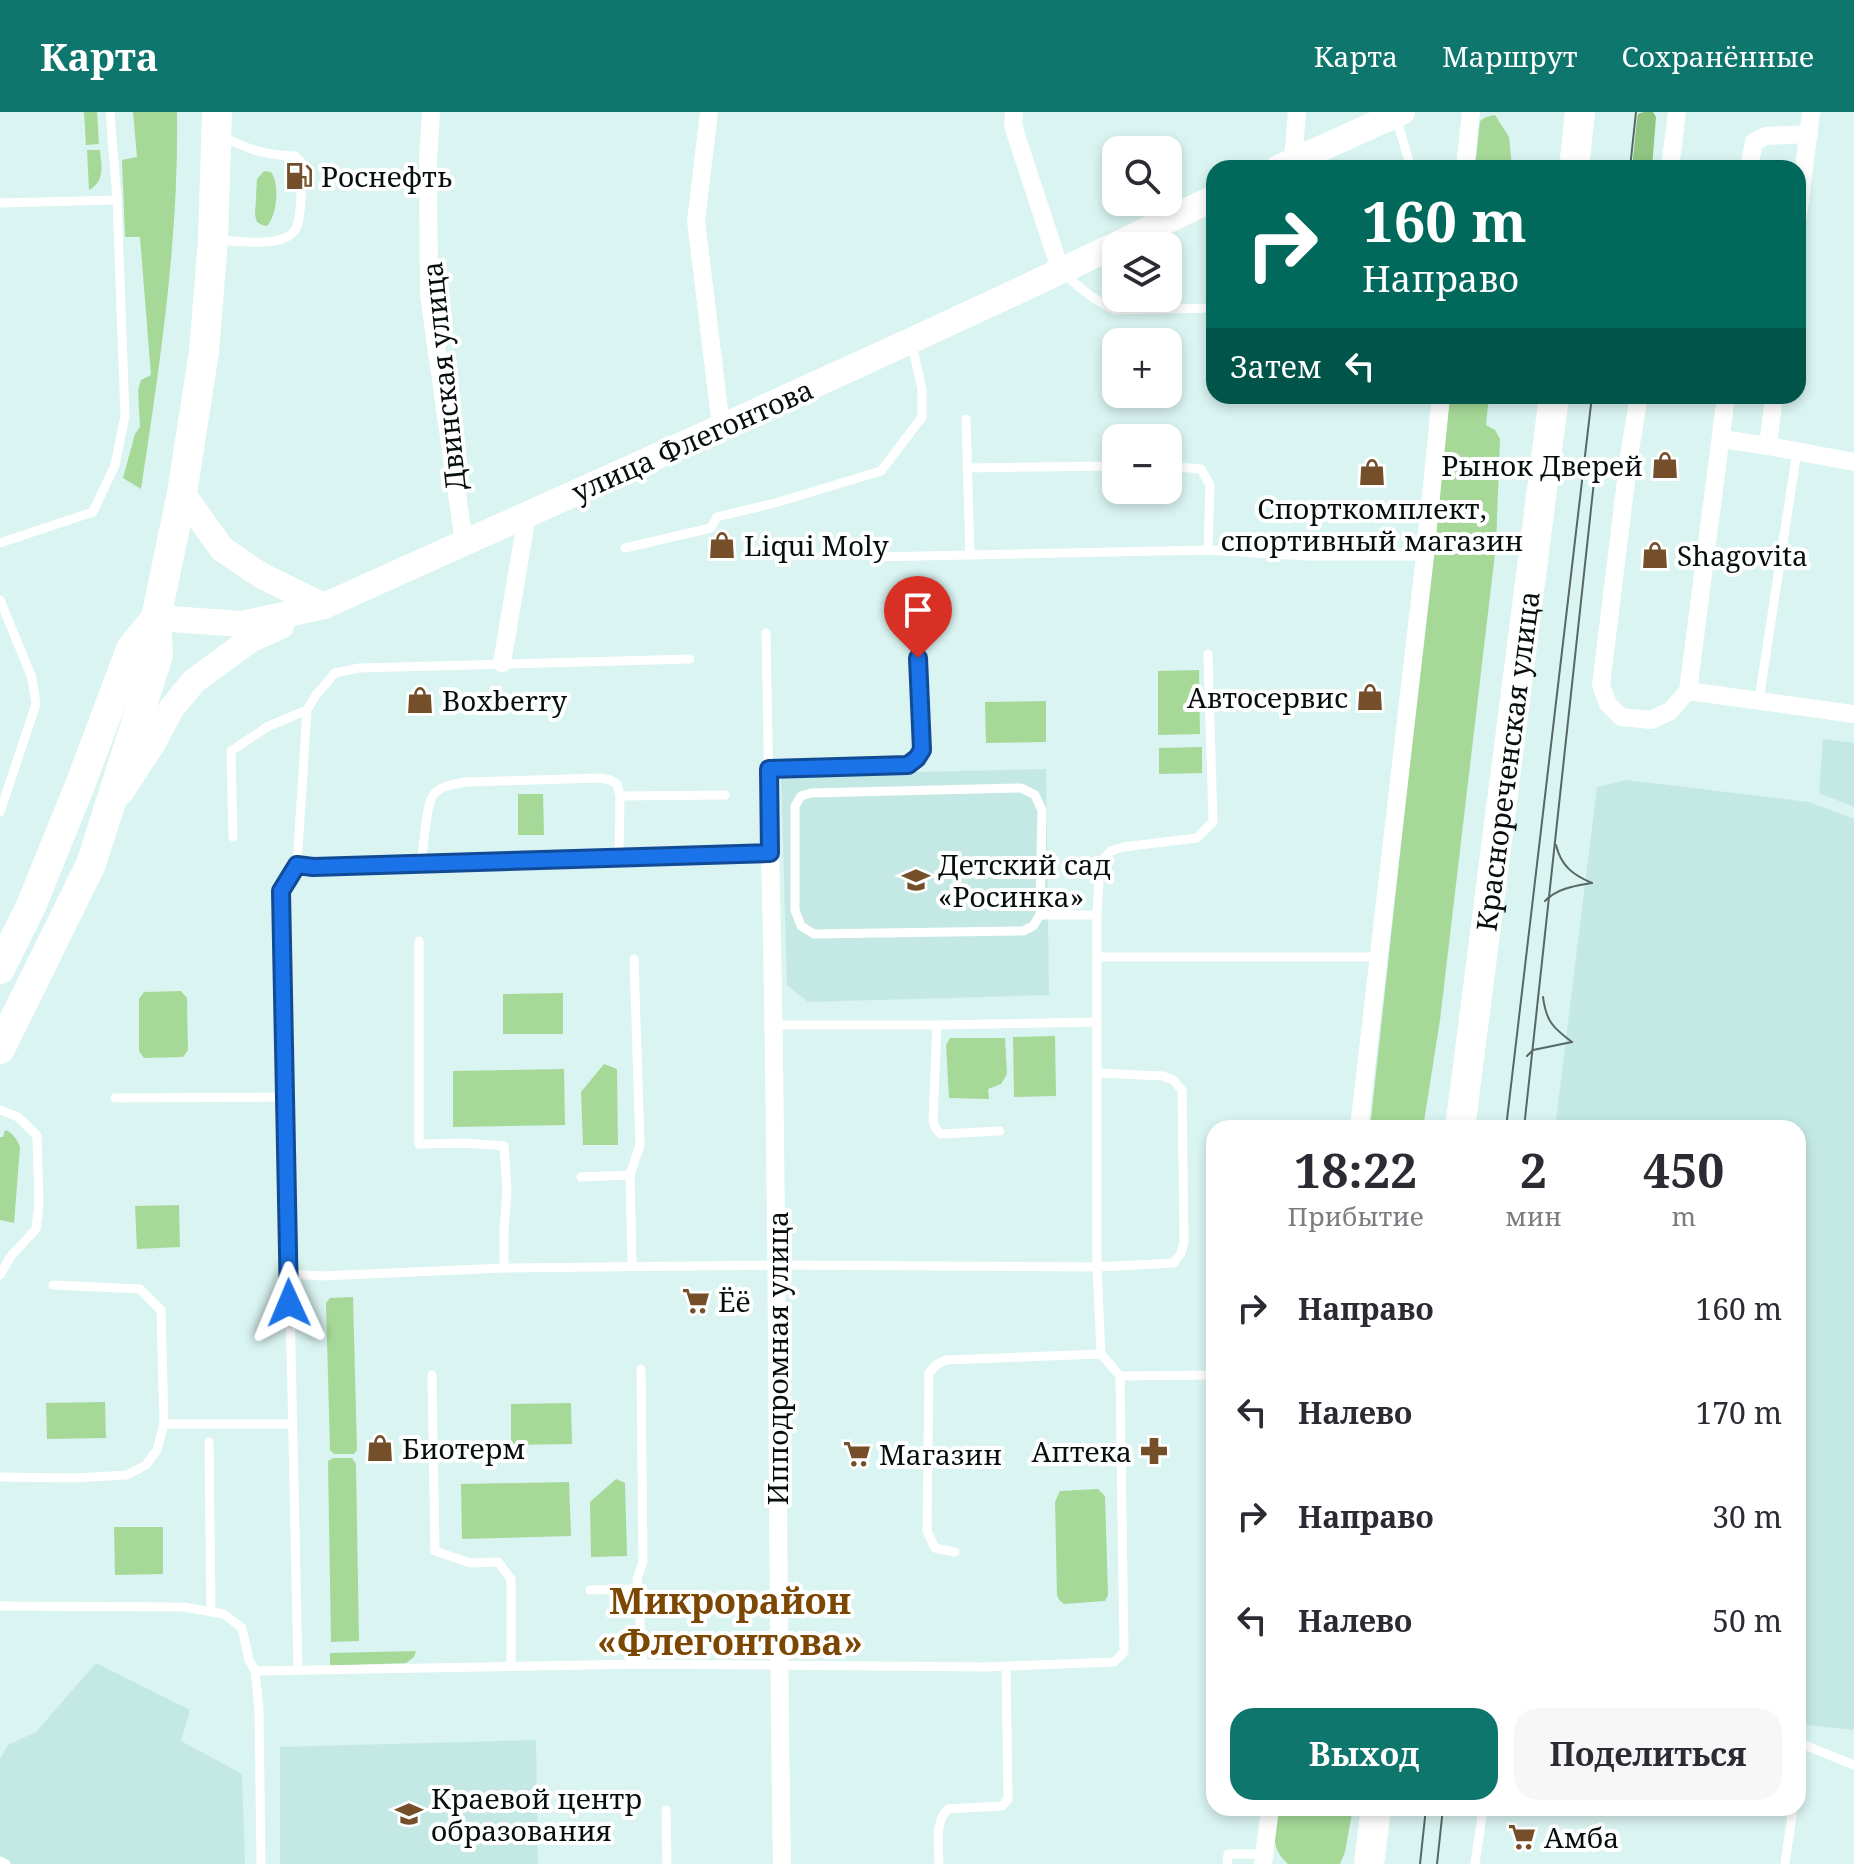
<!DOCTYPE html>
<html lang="ru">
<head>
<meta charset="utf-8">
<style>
	body { margin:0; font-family:"Noto Serif",serif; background:#f7f7f7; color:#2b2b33; height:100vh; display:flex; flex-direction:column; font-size:30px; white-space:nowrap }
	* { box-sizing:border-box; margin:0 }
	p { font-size:26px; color:#7c7c81 }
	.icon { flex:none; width:44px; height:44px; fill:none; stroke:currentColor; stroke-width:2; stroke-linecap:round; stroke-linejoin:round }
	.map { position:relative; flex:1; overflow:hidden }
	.details { position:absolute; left:1206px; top:1008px; width:600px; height:696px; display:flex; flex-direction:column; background:#fff; border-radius:24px; box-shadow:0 4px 12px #0003 }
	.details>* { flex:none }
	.top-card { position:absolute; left:1206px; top:48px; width:600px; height:244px; border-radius:24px; box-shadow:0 4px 12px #0003; background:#00695c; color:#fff; overflow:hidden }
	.buttons { position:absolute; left:1102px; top:24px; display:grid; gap:16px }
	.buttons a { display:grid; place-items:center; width:80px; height:80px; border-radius:16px; background:#fff; box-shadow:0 4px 12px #0003; font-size:40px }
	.pin { position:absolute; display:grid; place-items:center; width:68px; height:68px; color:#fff; margin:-82px -34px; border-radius:50% 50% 50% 0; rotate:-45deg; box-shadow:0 0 8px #0007 }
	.pin .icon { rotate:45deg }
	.me { position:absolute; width:88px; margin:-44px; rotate:359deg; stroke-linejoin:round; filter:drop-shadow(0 0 6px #0008) }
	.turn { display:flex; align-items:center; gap:28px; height:168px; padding:0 24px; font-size:36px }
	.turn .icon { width:104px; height:104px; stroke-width:2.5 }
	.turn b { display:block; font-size:56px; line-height:68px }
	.then { display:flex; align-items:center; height:76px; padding:0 24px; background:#0003; gap:16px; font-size:30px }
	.eta { display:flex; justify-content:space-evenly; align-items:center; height:136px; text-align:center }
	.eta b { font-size:48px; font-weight:700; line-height:56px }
	.action { display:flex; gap:16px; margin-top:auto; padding:16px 24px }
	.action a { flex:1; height:92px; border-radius:24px; background:#0f766e; color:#fff; font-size:32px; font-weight:700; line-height:92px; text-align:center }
	.action a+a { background:#f7f7f7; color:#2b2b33 }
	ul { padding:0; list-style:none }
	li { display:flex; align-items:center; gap:24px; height:104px; padding:0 24px }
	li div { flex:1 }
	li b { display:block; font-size:30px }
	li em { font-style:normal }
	header { display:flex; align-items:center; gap:48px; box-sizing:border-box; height:112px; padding:0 40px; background:#0f766e; color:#fff }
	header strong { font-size:38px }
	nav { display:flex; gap:44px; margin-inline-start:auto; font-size:28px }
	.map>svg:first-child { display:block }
	.built { fill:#c4e9e5 }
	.green { fill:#a6d998 }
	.forest { fill:#8fc580 }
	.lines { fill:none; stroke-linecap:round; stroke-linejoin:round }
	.lane { stroke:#fff; stroke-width:9 }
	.street { stroke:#fff; stroke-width:18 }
	.secondary { stroke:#fff; stroke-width:26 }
	.primary { stroke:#fff; stroke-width:30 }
	.tram { stroke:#576765; stroke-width:2 }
	.route-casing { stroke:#114b97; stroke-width:20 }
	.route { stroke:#1a73e8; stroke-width:14 }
	.labels { text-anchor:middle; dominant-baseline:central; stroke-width:8; stroke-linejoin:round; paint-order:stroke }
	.poi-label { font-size:28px; fill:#060f0e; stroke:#fff; text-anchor:start }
	.street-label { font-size:28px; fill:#060f0e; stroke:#fff }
	.district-label { font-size:36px; font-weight:bold; fill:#7b4703; stroke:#fff }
</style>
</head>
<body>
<header>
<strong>Карта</strong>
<nav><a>Карта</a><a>Маршрут</a><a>Сохранённые</a></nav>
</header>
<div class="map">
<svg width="1854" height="1752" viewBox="0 0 1854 1752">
	<rect width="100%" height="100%" fill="#d9f4f1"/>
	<g class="built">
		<polygon points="1823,627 1854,631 1854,695 1819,681"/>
		<polygon points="1046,657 1049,883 808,890 787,873 781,663"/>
		<polygon points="1626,668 1809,690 1854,707 1854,1618 1798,1612 1798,1016 1555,1016 1597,675"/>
		<polygon points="96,1551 190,1598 181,1629 242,1662 245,1752 0,1752 0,1647 8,1633 36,1620"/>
		<polygon points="536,1628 538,1752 280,1752 280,1635"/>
	</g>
	<g class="green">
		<polygon points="84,0 97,0 99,32 86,33"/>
		<path d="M 133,0 L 177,0 C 179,126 160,252 141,377 L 123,366 L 135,322 L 140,315 L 138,278 L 141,268 L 151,263 L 140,125 L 125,125 L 122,48 L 137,45 Z"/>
		<polygon points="1495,3 1509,25 1512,56 1475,56 1480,9 1486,5"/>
		<path d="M 87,38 L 100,38 C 101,53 106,69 89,78 Z"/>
		<path d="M 264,59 L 271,60 C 280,72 277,103 267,114 L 262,113 L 257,110 L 255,103 L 257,67 Z"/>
		<polygon points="1450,284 1489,284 1486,313 1495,318 1500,327 1496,433 1440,908 1423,1016 1370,1016"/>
		<polygon points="1199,558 1200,622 1158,623 1158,559"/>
		<polygon points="1046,589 1046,630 986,631 985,590"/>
		<polygon points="1202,635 1202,661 1159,662 1159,636"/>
		<polygon points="543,682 544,723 518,723 518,682"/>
		<polygon points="181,879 187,886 188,938 183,945 144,946 139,939 139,887 144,880"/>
		<polygon points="563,881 563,922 503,922 503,882"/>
		<polygon points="1055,924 1056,984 1014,985 1013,925"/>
		<polygon points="950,926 1005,926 1007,962 1001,972 988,977 989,987 949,986 946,933"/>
		<polygon points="604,952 617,957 618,1033 583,1033 581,980"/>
		<polygon points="564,957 565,1013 453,1015 453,959"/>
		<path d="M 5,1018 C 13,1021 17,1027 20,1035 L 14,1111 L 0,1108 L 0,1025 L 3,1025 Z"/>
		<polygon points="179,1093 180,1135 137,1137 135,1094"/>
		<polygon points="353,1185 357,1338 354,1342 334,1342 330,1338 326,1191 330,1186"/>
		<polygon points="105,1290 106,1326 47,1327 46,1291"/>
		<polygon points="571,1291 572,1332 511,1333 511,1292"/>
		<polygon points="333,1346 352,1346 356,1352 359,1529 331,1530 328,1349"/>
		<polygon points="616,1367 625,1371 627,1444 591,1445 590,1390"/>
		<polygon points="569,1370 571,1424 462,1427 461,1372"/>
		<polygon points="1098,1377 1105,1384 1108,1483 1105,1489 1064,1492 1059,1488 1057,1483 1055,1390 1060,1379"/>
		<polygon points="114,1415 163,1415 163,1462 115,1463"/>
		<polygon points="416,1539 414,1545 406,1551 330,1554 330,1541"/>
		<path d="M 1278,1696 L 1353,1696 L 1345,1740 L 1340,1752 L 1288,1752 C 1268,1733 1276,1722 1278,1696 Z"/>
	</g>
	<polygon class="forest" points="1644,0 1653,0 1656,5 1652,56 1632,56 1637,7 1638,2"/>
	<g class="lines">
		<g class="lane">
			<polyline points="1396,5 1411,56"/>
			<polyline points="0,91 117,88"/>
			<path d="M 217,128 C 237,129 286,137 296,116 C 302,106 301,71 302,58 L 302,51 L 295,44 C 263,43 250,38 222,24"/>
			<path d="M 1064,162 C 1080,176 1095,189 1115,198 L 1214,196"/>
			<polyline points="966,307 970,443"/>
			<polyline points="1168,354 1201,357 1210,373 1208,438"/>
			<polyline points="967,356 1116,354"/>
			<polyline points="0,431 93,400 115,353 125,304 117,88 110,0"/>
			<polyline points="625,436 711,416 717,405 775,391 881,359 922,305 922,277 912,233"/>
			<polyline points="872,445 1208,438 1306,444 1425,444"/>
			<polyline points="0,488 32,566 36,592 0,700"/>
			<polyline points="1759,588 1797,339"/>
			<polyline points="769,657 908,653 917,646 922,638 918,546"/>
			<polyline points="620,684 725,683"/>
			<polyline points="233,725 231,639 267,615 307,598"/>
			<path d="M 421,751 C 423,738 424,725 426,712 C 430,680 433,675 466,670 L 601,666 L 610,668 L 617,672 L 620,684 L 619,746"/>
			<polyline points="297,753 313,755 770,741 766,521"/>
			<polyline points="1040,803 1042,698 1035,683 1021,676 811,681 801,684 795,694 795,798 801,814 814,822 1023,819 1033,814 1040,803 1097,803"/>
			<polyline points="419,829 419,1032 466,1031 504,1034 507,1079 504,1119 504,1156"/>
			<polyline points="1097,845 1379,845"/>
			<polyline points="775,913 937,913 1097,910"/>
			<polyline points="937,913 933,1009 936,1017 941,1022 1000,1019"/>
			<polyline points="115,986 286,985"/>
			<polyline points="0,998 18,1005 37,1024 39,1091 36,1117 11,1144 0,1163"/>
			<polyline points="581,1065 630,1063"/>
			<polyline points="632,1154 630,1063 640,1033 634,847"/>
			<polyline points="289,1162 322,1164 504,1156 778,1153 1097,1155 1174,1151 1181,1141 1184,1131 1182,978 1173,968 1163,964 1097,961"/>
			<polyline points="641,1257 643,1450 637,1467 643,1552"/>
			<polyline points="432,1263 435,1439 470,1451 498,1450 511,1467 511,1554"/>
			<polyline points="1120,1264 1214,1263"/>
			<polyline points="164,1312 293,1312"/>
			<polyline points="209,1330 211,1500"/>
			<polyline points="0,1365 75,1366 127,1363 146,1353 157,1338 164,1312 161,1198 140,1177 53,1173"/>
			<polyline points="955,1440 935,1436 927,1419 929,1261 936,1253 946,1248 1101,1242"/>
			<polyline points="590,1478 638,1477"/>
			<polyline points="0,1494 184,1495 224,1502 242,1516 249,1548 255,1559 643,1552 986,1555 1114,1550 1124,1540 1120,1264 1101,1242 1097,1155 1097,803 1100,750 1111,739 1123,735 1197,726 1213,710 1208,542"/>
			<polyline points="298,1558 281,779 297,753 307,598 316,583 335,561 359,556 690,547"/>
			<polyline points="255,1559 259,1598 261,1752"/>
			<polyline points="1798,1631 1802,1632 1798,1661"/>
			<polyline points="1802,1632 1854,1653"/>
			<polyline points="666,1698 667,1752"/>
			<polyline points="0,1749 6,1752"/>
			<path d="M 939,1752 C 939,1734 934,1710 948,1697 L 1002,1694 L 1008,1687 L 1006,1555"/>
			<polyline points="1227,1752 1228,1742 1264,1742"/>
			<polyline points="1475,1752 1483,1696"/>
			<polyline points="1785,1752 1793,1696"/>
		</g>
		<g class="street">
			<polyline points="431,0 428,48 429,183 464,431"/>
			<polyline points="709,0 696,109 721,314"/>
			<polyline points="1014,0 1013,11 1016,23 1061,160"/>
			<polyline points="1293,49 1297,0"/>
			<polyline points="1465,56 1471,0"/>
			<polyline points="1670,56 1677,0"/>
			<polyline points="1749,56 1754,30 1766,24 1809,22"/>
			<polyline points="1798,104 1811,0"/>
			<polyline points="1639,284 1629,344 1601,573 1608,592 1621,605 1651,608 1670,599 1688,579 1726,284"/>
			<polyline points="1774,284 1768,334 1854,350"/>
			<polyline points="1722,327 1768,334"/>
			<polyline points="502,551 527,403"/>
			<polyline points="1688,579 1854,602"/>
			<path d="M 770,741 C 779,1078 776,1415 782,1752"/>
			<polyline points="1359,1016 1425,444 1441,284"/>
			<polyline points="1263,1752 1270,1696"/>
		</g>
		<g class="secondary">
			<polyline points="1278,56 1402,0"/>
			<polyline points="182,381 222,437 262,464 324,494"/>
			<path d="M 156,506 L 242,512 L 324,494 C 621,360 920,228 1214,86"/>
			<polyline points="121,680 153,631 171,597 194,569 250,528 281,514"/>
		</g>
		<g class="primary">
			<polyline points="1574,56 1580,0"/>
			<polyline points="0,857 31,794 80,673 131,537 156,506"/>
			<polyline points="0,937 91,752 158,543 156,506 182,381 204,240 213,128 217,0"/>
			<path id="s1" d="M 1460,1016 L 1554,284"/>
			<polyline points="1369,1752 1376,1696"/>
		</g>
		<g class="tram">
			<polyline points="1630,56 1636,0"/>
			<path d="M 1556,733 C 1561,754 1573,763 1592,771"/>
			<path d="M 1545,789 C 1557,776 1575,774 1592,771"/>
			<path d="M 1543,885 C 1546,909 1553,916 1572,930"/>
			<polyline points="1527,944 1533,938 1572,930"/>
			<polyline points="1506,1016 1592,284"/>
			<polyline points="1524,1016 1595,360"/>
			<polyline points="1420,1752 1426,1696"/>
			<polyline points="1437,1752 1443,1696"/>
		</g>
	</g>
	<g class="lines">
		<g class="route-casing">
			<polyline id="route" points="289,1191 281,779 297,753 313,755 770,741 769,657 908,653 917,646 922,638 918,546"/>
		</g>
		<use href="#route" class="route"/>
	</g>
	<defs>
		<g id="fuel-bare" transform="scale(2.16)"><path d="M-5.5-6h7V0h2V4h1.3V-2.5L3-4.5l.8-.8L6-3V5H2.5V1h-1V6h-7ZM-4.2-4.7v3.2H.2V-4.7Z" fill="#744f2a" stroke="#fff" stroke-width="2.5" paint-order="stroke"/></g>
		<g id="shop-bare" transform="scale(2.16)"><path d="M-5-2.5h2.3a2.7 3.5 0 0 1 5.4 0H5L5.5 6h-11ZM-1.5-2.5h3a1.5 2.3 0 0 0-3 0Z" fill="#744f2a" stroke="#fff" stroke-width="2.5" paint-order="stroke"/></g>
		<g id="school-bare" transform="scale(2.16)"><path d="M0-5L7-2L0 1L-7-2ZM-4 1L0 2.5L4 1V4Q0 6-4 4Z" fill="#744f2a" stroke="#fff" stroke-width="2.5" paint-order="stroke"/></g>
		<g id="supermarket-bare" transform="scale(2.16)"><path d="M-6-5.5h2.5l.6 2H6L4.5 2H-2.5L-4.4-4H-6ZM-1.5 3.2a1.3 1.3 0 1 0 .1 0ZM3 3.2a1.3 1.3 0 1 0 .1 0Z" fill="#744f2a" stroke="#fff" stroke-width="2.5" paint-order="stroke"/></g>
		<g id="pharmacy-bare" transform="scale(2.16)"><path d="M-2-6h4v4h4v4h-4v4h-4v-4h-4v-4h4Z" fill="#744f2a" stroke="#fff" stroke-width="2.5" paint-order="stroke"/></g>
	</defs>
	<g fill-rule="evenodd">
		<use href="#fuel-bare" x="299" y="64"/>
		<use href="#shop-bare" x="1665" y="353"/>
		<use href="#shop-bare" x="1372" y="360"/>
		<use href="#shop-bare" x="722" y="433"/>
		<use href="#shop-bare" x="1655" y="443"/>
		<use href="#shop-bare" x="1370" y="585"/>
		<use href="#shop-bare" x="420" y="588"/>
		<use href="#school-bare" x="916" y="768"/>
		<use href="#supermarket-bare" x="696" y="1189"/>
		<use href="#shop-bare" x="380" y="1336"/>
		<use href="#pharmacy-bare" x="1154" y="1339"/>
		<use href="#supermarket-bare" x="857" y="1342"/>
		<use href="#school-bare" x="409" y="1702"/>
		<use href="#supermarket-bare" x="1522" y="1725"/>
	</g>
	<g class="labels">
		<g class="poi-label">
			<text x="321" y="64">Роснефть</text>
			<text x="1643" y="353" text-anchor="end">Рынок Дверей</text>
			<text x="1372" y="396" text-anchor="middle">Спорткомплект,<tspan x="1372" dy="32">спортивный магазин</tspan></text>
			<text x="744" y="433">Liqui Moly</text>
			<text x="1677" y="443">Shagovita</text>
			<text x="1348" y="585" text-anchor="end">Автосервис</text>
			<text x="442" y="588">Boxberry</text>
			<text x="938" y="752">Детский сад<tspan x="938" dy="32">«Росинка»</tspan></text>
			<text x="718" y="1189">Ёё</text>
			<text x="402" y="1336">Биотерм</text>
			<text x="1132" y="1339" text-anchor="end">Аптека</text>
			<text x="879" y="1342">Магазин</text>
			<text x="431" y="1686">Краевой центр<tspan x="431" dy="32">образования</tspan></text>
			<text x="1544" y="1725">Амба</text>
		</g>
		<g class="street-label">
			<text transform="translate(443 264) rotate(-96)">Двинская улица</text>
			<text transform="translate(692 328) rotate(-24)">улица Флегонтова</text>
			<text stroke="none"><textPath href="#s1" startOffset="370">Краснореченская улица</textPath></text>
			<text transform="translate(777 1246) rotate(-90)">Ипподромная улица</text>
		</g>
		<g class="district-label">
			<text x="730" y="1488">Микрорайон<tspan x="730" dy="41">«Флегонтова»</tspan></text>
		</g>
	</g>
</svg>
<div class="buttons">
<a><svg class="icon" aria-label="search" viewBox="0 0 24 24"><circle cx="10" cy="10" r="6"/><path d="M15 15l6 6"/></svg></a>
<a><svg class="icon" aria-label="layers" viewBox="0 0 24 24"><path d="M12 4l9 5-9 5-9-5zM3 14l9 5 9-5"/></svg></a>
<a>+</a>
<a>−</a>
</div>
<div class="pin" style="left:918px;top:546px;background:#d93025"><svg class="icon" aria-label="arrive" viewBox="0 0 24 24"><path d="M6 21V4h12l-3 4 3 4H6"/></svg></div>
<svg class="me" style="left:289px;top:1191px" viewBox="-20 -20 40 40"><path d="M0-17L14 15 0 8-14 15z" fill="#1a73e8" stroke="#fff" stroke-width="4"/></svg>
<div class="top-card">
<div class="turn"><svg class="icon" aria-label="right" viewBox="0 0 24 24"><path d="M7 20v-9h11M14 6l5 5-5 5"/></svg><div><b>160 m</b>Направо</div></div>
<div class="then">Затем<svg class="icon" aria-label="left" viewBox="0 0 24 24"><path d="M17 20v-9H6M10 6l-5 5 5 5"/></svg></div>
</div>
<section class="details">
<div class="eta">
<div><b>18:22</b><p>Прибытие</p></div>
<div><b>2</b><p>мин</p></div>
<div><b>450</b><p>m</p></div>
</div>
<ul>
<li><svg class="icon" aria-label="right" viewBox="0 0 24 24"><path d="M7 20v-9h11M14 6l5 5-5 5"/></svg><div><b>Направо</b></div><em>160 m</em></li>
<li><svg class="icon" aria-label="left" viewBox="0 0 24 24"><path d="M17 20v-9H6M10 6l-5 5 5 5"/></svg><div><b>Налево</b></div><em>170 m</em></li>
<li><svg class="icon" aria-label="right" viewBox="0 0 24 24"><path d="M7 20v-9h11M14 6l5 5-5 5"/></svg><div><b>Направо</b></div><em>30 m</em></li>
<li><svg class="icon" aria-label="left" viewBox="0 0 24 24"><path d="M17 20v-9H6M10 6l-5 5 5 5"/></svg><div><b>Налево</b></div><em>50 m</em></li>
</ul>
<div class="action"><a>Выход</a><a>Поделиться</a></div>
</section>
</div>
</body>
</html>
